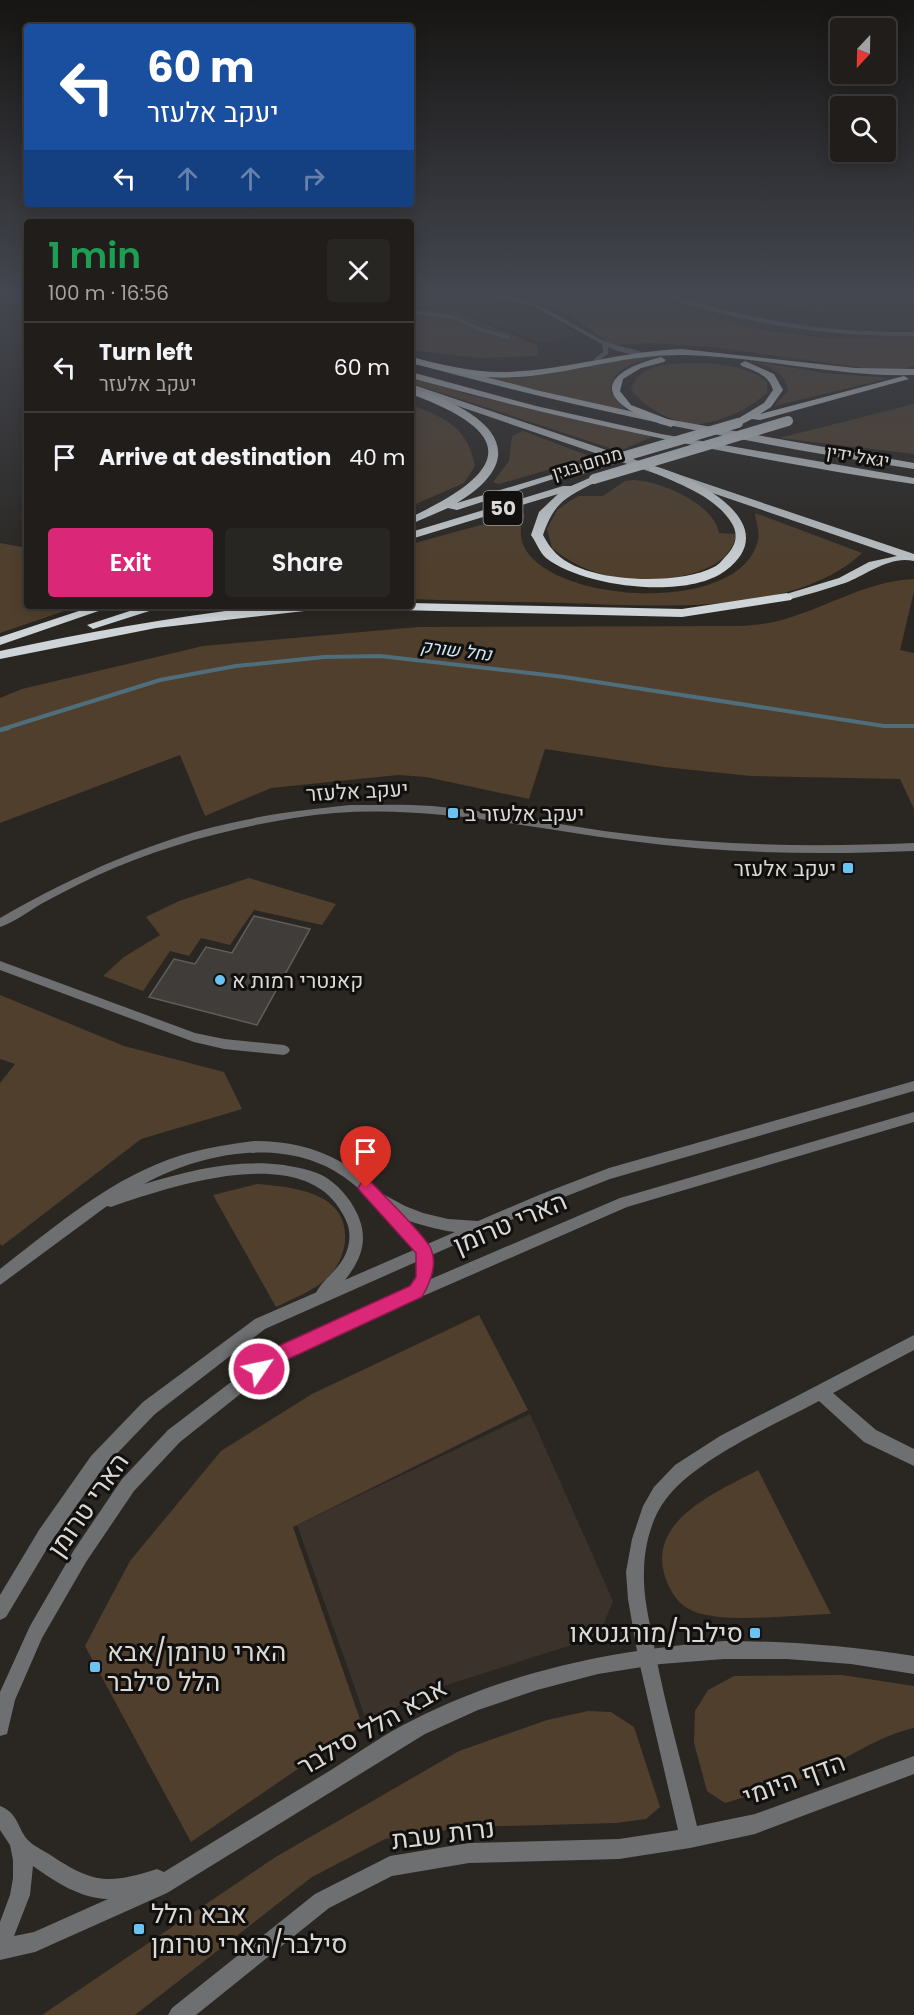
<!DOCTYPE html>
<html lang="en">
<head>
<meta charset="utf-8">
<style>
	body { margin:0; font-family:Poppins,Heebo,sans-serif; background:#282623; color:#f1f3f6; height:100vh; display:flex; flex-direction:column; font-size:22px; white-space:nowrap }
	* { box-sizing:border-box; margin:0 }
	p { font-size:20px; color:#a2a2a2 }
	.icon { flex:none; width:33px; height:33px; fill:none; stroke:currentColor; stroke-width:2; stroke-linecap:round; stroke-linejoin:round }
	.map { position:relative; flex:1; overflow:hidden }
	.sheet { position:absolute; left:24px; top:219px; width:390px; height:390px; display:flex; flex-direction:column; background:#201d1a; border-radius:6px; box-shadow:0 3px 15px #0003,0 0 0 2px #3d3b39 }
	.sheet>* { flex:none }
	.guide { position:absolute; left:24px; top:24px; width:390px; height:183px; border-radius:6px; box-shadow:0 3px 15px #0003,0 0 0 2px #3d3b39; background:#1a4fa0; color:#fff; overflow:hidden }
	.needle { width:39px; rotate:202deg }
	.tools { position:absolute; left:830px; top:18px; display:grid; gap:12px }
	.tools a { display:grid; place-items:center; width:66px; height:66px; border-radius:6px; background:#201d1a; box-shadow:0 3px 15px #0003,0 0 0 2px #3d3b39; font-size:30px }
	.pin { position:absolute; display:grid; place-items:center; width:51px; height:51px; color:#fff; margin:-62px -26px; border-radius:50% 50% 50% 0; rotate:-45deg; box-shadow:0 0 6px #0007 }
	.pin .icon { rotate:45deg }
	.me { position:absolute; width:66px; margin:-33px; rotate:56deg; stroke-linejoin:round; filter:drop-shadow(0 0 4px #0008) }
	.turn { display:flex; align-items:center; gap:21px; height:126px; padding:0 24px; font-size:27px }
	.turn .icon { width:78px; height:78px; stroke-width:2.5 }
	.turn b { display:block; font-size:42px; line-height:51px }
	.lanes { display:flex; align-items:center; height:57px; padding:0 24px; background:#0003; justify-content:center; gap:30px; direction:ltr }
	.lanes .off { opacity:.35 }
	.round { display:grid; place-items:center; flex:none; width:63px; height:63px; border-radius:6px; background:#282623 }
	.headline { display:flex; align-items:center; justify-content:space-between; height:102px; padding:0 24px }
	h1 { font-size:36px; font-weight:600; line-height:45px; color:#1e9e55 }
	.cta { display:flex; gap:12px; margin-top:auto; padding:12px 24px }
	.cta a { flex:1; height:69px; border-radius:6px; background:#db2777; color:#fff; font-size:24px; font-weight:600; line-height:69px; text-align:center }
	.cta a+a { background:#282623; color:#f1f3f6 }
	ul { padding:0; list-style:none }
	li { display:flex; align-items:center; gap:18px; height:90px; padding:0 24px; border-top:2px solid #3d3b39 }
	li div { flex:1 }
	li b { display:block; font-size:22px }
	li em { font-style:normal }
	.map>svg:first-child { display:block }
	.built { fill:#3a322b }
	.green { fill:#503f2c }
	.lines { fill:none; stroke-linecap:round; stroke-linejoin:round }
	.stream-far2 { stroke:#4f6e7c; stroke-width:3 }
	.stream-far1 { stroke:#4f6e7c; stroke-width:4 }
	.stream { stroke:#4f6e7c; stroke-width:4.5 }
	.building { fill:#3f3c39; stroke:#615e5a; stroke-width:1.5 }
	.minor { fill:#6d6f70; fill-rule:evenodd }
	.tertiary { fill:#6d6f70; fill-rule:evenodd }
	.trunk { fill:#c0c6c8; fill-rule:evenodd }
	.motorway { fill:#ced4d7; fill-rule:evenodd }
	.motorway-bridge { stroke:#ced4d7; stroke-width:10 }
	.route { fill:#db2777; stroke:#8e194d; stroke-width:1.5 }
	.poi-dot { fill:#6ac3f1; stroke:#11100e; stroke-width:2 }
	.labels { text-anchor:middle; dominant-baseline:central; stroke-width:6; stroke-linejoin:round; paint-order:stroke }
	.far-street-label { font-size:18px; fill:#dbd9d6; stroke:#11100e }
	.far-water-label { font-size:18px; font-style:italic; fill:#cee9f9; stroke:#11100e }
	.shield { fill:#11100e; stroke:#9e9d9a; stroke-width:1.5 }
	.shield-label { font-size:20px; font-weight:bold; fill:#dbd9d6 }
	.street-label { font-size:21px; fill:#dbd9d6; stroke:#11100e }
	.poi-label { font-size:21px; fill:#dbd9d6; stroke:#11100e; text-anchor:start }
	.near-street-label { font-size:26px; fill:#dbd9d6; stroke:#11100e }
	.near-poi-label { font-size:26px; fill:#dbd9d6; stroke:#11100e; text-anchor:start }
</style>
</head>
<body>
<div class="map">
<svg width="914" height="2015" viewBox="0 0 914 2015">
	<rect width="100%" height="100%" fill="#2a2723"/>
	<g class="built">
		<polygon points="411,294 466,294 498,300 544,314 579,334 549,343 539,342 458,310 417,305 411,302"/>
		<polygon points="644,294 914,294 914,339 842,339 752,327 684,310"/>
		<polygon points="530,1414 613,1601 604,1623 593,1638 428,1691 367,1722 297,1525"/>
	</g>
	<g class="green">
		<polygon points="501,294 643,294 728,322 765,330 825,338 914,339 914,366 901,369 872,369 713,347 651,343 611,345 573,317 543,304"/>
		<polygon points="678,294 754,294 828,306 829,312 753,303 723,308"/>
		<polygon points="411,309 452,310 537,345 538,356 480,358 411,350"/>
		<path d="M 644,355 L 693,355 C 668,356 609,357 611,393 L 626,410 L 481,377 C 541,383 586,363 644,355 Z"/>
		<path d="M 738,359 L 825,373 L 890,378 L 774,406 L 788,391 C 785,367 758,363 738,359 Z"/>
		<path d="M 707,363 C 729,366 750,367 767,382 L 767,393 C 749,409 724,421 700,424 C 678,426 642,407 631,389 C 640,359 681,364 707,363 Z"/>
		<polygon points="411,377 470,395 652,437 619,451 411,383"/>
		<polygon points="914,404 914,454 779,438"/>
		<path d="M 411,405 C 446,418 467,427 475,466 L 464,483 L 411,506 Z"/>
		<polygon points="523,431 592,457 499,484 493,482 509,461 512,436"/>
		<path d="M 634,480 C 662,482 713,503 719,533 L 736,534 C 730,581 645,584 609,576 C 588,571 569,562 552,548 L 547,529 L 557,510 L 573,499 L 579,496 L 603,496 L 625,481 Z"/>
		<path d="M 755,513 L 862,553 C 794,617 654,606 567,603 C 515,602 463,601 411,599 L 411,544 L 521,514 L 525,515 C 485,598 739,628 758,540 C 760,532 756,521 755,513 Z"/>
		<polygon points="0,543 27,548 27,606 79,606 0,633"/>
		<path d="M 914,579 L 914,591 L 900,650 L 914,653 L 914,809 L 900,779 L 751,776 L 664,767 L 545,749 L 529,799 L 426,777 L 398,775 L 271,788 L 205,816 L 180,755 L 0,823 L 0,698 L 22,689 L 203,646 L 418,627 L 742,626 C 752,625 764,624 774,622 C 822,611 864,581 914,579 Z"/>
		<polygon points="249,878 336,904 322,925 254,910 230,945 201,938 189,956 170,951 143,991 103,976 124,957 160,935 146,917 179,901"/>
		<polygon points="0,995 124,1046 224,1072 242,1109 141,1139 2,1246 0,1244 0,1083 15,1064 0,1059"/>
		<path d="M 257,1184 C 293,1187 349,1192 345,1241 C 344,1252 339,1265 331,1274 C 317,1290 294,1298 276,1307 L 213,1195 Z"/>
		<polygon points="479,1315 528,1410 293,1527 362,1725 191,1842 85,1646 130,1561 221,1451 312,1394"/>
		<path d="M 758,1470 L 831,1614 C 793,1615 732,1623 698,1613 C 682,1608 673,1597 667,1582 C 642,1521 718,1492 758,1470 Z"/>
		<path d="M 842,1675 L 914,1686 L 914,1728 C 879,1735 846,1760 813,1774 C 785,1786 754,1794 725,1803 L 707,1791 L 694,1743 L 695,1711 L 708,1690 L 734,1676 Z"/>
		<polygon points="588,1711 611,1712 634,1727 660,1807 646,1819 616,1823 467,1827 385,1839 312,1877 135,2015 42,2015 274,1858 459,1751 547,1720"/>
	</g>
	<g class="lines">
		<polyline class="stream-far2" points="411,312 453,317 482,330 508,337"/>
		<polyline class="stream-far1" points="3,729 160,680 236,666 324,657 380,656 564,677 884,726 914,726"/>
		<polyline class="stream" points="0,730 8,728"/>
	</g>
	<polygon class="building" points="254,916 310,929 257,1025 149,997 174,959 195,964 206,947 232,953"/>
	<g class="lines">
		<g class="minor">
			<path d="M 478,294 C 536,294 557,317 604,341 C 618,347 633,348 644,353 C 634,357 619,352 608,347 L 608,354 L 598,361 L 594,361 L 594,359 L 603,352 L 602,344 L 535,307 Z"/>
			<path d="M 350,805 C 377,805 405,804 432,806 C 500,812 568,827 636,835 C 728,846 821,847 914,843 L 914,851 C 820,855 725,854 631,841 C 519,827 408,799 294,818 C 226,829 159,847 96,876 C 77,885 59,894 41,904 C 28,912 14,922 0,927 L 0,918 C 77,874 158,837 245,820 C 280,812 315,809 350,805 Z"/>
			<polygon points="0,961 195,1033 224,1039 284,1045 288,1047 290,1050 288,1053 284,1055 224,1049 194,1042 0,970"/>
			<path d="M 254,1141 C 322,1141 362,1168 405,1218 C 414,1228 426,1239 431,1251 C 431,1267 434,1292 416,1299 L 411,1297 L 409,1292 L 417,1278 L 417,1253 C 394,1226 373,1197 344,1177 C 286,1136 203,1152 144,1184 C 198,1168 255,1154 311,1171 C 327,1175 341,1188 350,1201 C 369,1230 367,1252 345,1280 C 339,1288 332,1298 322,1302 L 317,1300 L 315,1295 C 323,1276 345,1269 349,1242 C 351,1228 346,1219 339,1208 C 297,1143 169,1187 111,1207 L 107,1206 L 0,1285 L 0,1269 C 56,1226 113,1176 182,1155 C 206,1148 229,1144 254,1141 Z"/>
			<path d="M 914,1335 L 914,1350 L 833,1393 L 876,1430 L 914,1449 L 914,1466 L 864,1442 L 819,1401 C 774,1425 696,1459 666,1499 C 651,1518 644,1548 644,1572 C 643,1593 648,1615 652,1635 C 663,1699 682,1763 697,1826 L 755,1814 L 914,1756 L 914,1774 L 755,1834 L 690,1848 L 619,1859 L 469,1863 L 392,1876 L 329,1908 L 196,2015 L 168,2015 L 172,2008 L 315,1894 L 390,1856 L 469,1843 L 619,1839 L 678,1830 L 638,1657 L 628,1599 L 626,1572 L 632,1539 L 643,1506 L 654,1487 L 675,1465 L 720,1436 Z"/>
		</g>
		<g class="tertiary">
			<path d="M 660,294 L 669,294 C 750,320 829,333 914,332 L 914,336 C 844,336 776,329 708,310 C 693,306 675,302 660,294 Z"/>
			<path d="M 914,1081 L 914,1091 L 610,1179 L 549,1203 L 265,1329 L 155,1414 L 103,1468 L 51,1542 L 6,1617 L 0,1620 L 0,1595 L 39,1530 L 91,1456 L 143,1402 L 255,1319 L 455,1232 C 435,1230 378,1215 369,1197 L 371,1193 L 376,1191 L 381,1193 L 405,1206 L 423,1213 L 448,1219 L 478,1221 L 539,1195 L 609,1168 Z"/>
			<polygon points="914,1112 914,1122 627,1207 352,1327 283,1360 180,1442 134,1491 86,1562 42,1638 15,1700 7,1734 0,1736 0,1692 30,1626 74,1550 122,1479 168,1430 273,1350 342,1317 620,1198"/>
			<path d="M 724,1641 C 791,1641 848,1646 914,1656 L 914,1674 L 851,1664 L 787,1659 L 724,1659 L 661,1664 L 598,1674 L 537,1690 L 478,1710 L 425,1734 L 167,1893 L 35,1952 L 0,1960 L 0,1922 L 10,1895 L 13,1878 L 13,1860 L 10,1845 L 0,1830 L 0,1806 C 20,1814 17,1830 29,1841 C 35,1847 45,1851 52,1856 C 94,1884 110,1884 157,1869 L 164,1872 C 220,1838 275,1804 331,1770 C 358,1753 384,1734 413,1720 C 512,1670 614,1650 724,1641 ZM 33,1866 C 56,1882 79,1898 108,1899 L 34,1932 L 14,1936 L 30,1895 Z"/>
		</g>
		<g class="trunk">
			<path d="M 411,357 L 536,390 L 661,418 L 914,463 L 914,469 C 744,443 577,408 411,363 Z"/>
			<path d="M 411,372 L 536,406 L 661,434 L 914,478 L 914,484 C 744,458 577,424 411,378 Z"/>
			<path d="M 411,384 L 914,554 L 914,561 C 890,555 866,575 845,583 C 827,589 809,594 791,599 L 783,599 L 783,595 L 839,578 L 869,562 L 897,556 L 411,390 Z"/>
		</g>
		<g class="motorway">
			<path d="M 682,349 L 855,368 L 914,369 L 914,375 C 836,377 760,356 682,355 C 627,354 574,373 519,377 C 482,380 447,372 411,363 L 411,357 C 442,365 475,373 507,372 C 566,370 623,351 682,349 Z"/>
			<path d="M 661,357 L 666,360 L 664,362 L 641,368 L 623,379 L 620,391 L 631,405 L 675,422 L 676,424 L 671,427 C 611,410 580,378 661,357 Z"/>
			<path d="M 745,361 L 774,374 L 783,390 L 771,407 L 760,414 L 904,376 L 909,379 L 760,420 L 752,419 L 738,426 L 733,423 L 734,421 L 764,403 L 773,390 C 769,375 755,371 742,366 L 740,364 Z"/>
			<path d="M 411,388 C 476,406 544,450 457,503 L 560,472 L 569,474 L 457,510 L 448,508 L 411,524 L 411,517 C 508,472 520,434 411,394 Z"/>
			<path d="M 654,466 C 696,477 787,525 725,571 C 686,600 583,587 546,558 C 540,553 536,542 531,535 L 539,512 L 558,494 L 411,539 L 411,532 L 563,486 L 571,486 L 594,476 L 598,477 L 598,481 C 567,497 555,500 543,535 C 546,540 549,546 553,550 C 580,584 678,586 714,567 C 719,565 723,559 727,555 C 736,545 739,534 731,522 C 715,496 677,483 650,471 L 650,467 Z"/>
			<polygon points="787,593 793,597 791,600 682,617 398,610 392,606 411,606 411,603 682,609"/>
			<polygon points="94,606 113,606 0,645 0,637"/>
			<polygon points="145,606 165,606 93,629 87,625"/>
			<path d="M 268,606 L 319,606 L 313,610 L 156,628 L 0,659 L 0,651 C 89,632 177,616 268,606 Z"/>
		</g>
		<g class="motorway-bridge">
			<polyline points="564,474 738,423"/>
			<polyline points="594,479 788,421"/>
		</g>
	</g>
	<linearGradient id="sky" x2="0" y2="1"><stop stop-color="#171513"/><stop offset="0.51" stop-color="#444750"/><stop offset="1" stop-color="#444750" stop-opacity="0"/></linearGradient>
	<rect width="914" height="576" fill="url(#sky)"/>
	<path class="route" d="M 366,1181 L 372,1183 C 383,1195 427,1237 431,1249 C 438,1265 430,1283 422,1297 L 284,1361 L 259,1378 L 253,1375 L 250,1369 L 253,1363 L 272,1349 L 410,1286 L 416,1277 L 416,1253 L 361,1192 L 358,1188 L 361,1183 Z"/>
	<g class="poi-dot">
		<rect x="447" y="807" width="12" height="12" rx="3"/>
		<rect x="842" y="862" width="12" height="12" rx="3"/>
		<circle cx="220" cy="980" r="6"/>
		<rect x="749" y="1627" width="12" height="12" rx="3"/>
		<rect x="89" y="1661" width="12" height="12" rx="3"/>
		<rect x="133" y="1923" width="12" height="12" rx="3"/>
	</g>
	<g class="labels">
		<g class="far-street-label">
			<text transform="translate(858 456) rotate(9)">יגאל ידין</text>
			<text transform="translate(587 463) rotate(-17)">מנחם בגין</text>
		</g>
		<g class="far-water-label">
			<text transform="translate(456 650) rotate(7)">נחל שורק</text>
		</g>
		<rect class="shield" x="483.5" y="491" width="39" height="34" rx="4.5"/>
		<g class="shield-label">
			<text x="503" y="508">50</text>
		</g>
		<g class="street-label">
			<text transform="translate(357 791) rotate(-3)">יעקב אלעזר</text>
		</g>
		<g class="poi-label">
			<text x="465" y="813">יעקב אלעזר ב</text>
			<text x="836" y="868" text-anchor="end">יעקב אלעזר</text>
			<text x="232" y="980">קאנטרי רמות א</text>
		</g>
		<g class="near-street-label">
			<text transform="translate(510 1223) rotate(-23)">הארי טרומן</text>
			<text transform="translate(88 1505) rotate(-55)">הארי טרומן</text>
			<text transform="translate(372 1727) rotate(-30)">אבא הלל סילבר</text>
			<text transform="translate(794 1779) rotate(-20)">הדף היומי</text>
			<text transform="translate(443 1834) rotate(-7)">נרות שבת</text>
		</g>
		<g class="near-poi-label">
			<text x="743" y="1633" text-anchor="end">סילבר/מורגנטאו</text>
			<text x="107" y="1652">הארי טרומן/אבא<tspan x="107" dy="30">הלל סילבר</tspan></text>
			<text x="151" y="1914">אבא הלל<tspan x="151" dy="30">סילבר/הארי טרומן</tspan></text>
		</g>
	</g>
</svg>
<div class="tools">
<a><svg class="needle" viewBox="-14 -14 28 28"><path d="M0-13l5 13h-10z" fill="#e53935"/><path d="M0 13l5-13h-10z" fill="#a2a2a2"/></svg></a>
<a><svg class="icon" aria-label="search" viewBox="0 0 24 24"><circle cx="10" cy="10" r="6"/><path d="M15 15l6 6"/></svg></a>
</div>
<div class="pin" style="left:366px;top:1188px;background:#d93025"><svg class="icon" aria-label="arrive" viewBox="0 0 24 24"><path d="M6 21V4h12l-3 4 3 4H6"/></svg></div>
<svg class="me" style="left:259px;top:1369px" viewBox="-20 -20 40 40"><circle r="17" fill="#db2777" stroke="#fff" stroke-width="3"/><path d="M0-11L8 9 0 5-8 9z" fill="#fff"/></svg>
<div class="guide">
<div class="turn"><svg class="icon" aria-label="left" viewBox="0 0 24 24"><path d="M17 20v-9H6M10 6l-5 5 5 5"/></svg><div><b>60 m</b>יעקב אלעזר</div></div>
<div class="lanes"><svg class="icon" aria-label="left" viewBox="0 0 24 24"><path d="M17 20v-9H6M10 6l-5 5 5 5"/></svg><svg class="icon off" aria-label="ahead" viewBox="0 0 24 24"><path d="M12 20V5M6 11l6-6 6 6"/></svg><svg class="icon off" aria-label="ahead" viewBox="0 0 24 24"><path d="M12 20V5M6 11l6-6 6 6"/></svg><svg class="icon off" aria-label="right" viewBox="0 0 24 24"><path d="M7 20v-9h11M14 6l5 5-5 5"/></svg></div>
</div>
<section class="sheet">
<div class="headline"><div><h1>1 min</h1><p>100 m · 16:56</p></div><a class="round"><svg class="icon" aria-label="close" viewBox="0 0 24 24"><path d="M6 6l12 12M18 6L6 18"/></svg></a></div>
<ul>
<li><svg class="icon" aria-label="left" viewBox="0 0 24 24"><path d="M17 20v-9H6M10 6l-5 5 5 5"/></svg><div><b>Turn left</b><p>יעקב אלעזר</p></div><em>60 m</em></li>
<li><svg class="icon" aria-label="arrive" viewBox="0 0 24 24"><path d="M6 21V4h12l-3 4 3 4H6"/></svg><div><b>Arrive at destination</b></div><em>40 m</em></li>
</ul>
<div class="cta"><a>Exit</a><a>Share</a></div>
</section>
</div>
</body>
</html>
